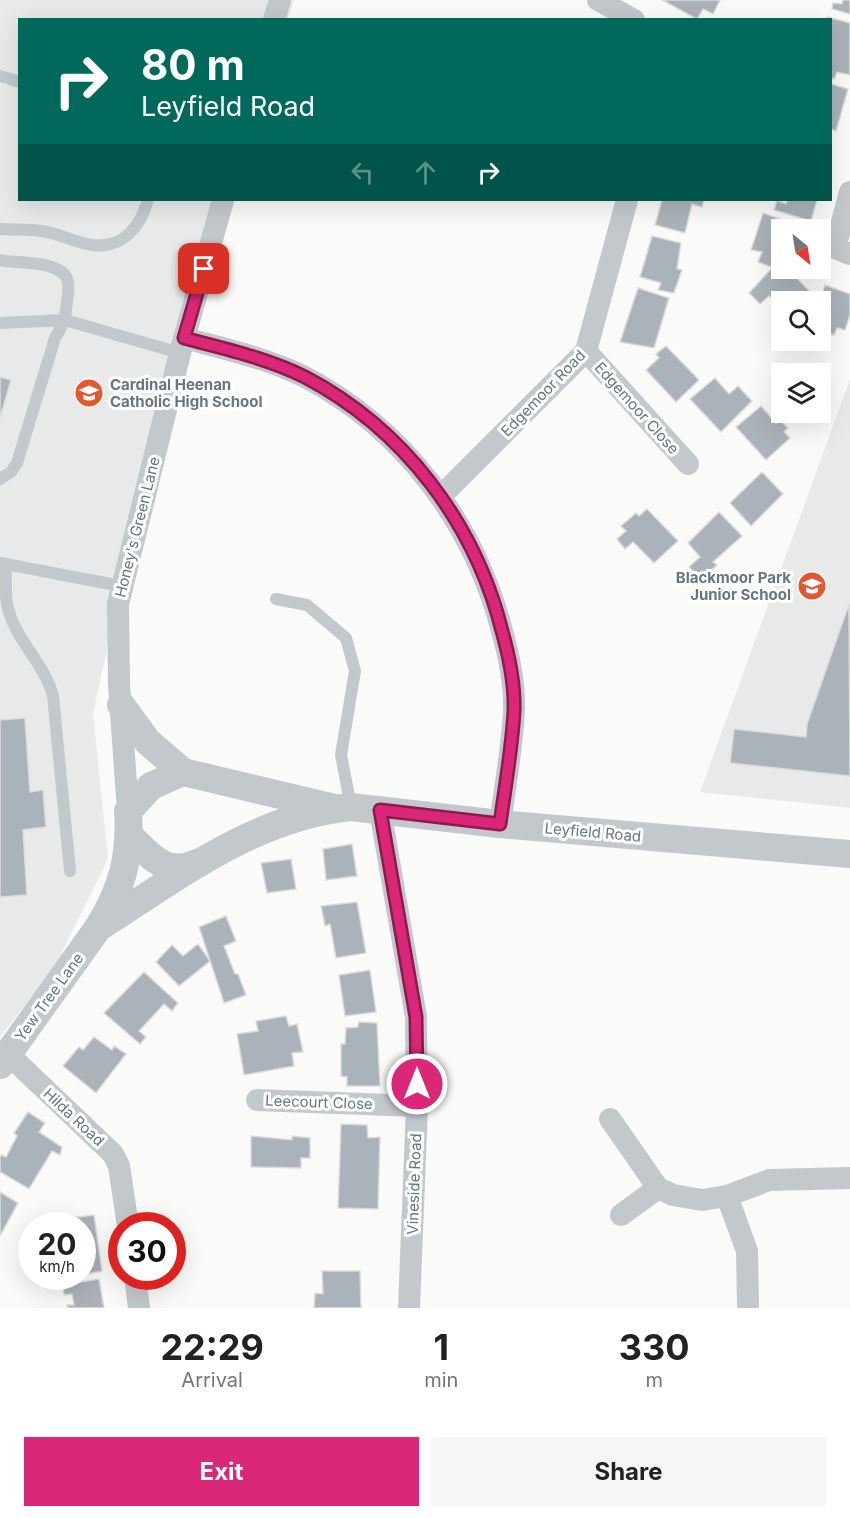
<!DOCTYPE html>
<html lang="en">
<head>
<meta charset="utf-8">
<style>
	body { margin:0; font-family:Inter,sans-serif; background:#f6f6f6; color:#222; height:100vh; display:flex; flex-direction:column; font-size:22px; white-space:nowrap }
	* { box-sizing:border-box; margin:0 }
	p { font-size:20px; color:#767676 }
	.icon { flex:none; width:33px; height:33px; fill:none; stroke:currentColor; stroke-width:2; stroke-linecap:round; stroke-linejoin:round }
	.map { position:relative; height:1308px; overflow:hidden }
	.drawer { display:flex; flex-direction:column; background:#fff; flex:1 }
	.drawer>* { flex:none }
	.hud { position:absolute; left:18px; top:18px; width:814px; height:183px; border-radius:0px; box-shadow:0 6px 24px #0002; background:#00695c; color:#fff; overflow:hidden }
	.needle { width:39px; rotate:150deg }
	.fabs { position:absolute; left:771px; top:219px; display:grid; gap:12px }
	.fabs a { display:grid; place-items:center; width:60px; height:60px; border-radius:0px; background:#fff; box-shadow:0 6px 24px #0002; font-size:30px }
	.speed { position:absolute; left:18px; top:1212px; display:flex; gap:12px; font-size:30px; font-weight:700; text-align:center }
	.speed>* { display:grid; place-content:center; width:78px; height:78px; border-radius:50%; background:#fff; box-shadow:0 6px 24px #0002; line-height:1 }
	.speed small { font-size:15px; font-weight:400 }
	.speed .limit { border:9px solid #d22; background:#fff; color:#111 }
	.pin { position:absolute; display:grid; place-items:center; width:51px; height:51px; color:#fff; margin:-26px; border-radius:12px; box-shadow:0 3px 9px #0006 }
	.me { position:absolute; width:66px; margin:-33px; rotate:0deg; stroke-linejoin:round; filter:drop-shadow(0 0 4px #0008) }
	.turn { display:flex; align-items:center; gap:21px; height:126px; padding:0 24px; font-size:27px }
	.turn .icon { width:78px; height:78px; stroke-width:2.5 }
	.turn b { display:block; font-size:42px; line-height:51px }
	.lanes { display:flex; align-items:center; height:57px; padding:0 24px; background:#0003; justify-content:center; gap:30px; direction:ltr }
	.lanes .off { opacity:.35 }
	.eta { display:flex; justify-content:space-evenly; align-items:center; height:102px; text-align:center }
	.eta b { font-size:36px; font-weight:700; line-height:42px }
	.primary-button { display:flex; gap:12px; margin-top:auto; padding:12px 24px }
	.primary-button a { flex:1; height:69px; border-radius:0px; background:#db2777; color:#fff; font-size:24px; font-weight:700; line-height:69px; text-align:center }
	.primary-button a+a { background:#f6f6f6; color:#222 }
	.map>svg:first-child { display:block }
	.built { fill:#e8e9e9 }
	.building { fill:#aab3b9; stroke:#dcdcda; stroke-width:1.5 }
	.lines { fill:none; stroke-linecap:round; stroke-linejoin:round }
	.service { stroke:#c3c8cc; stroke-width:12 }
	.minor { stroke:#c3c8cc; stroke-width:22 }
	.tertiary { stroke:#c3c8cc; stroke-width:28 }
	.route-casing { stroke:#8e194d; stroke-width:15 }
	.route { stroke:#db2777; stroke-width:10 }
	.labels { text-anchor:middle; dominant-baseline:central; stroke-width:6; stroke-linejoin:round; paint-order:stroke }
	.poi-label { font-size:15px; font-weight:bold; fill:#657683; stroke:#fff; text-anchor:start }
	.street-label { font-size:15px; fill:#657683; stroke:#fff }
</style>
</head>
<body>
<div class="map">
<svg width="850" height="1308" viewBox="0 0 850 1308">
	<rect width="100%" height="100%" fill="#fafaf8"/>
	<g class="built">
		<polygon points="0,0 294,0 288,19 20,20 20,200 235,200 121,586 93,713 108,859 54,968 0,1037"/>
		<polygon points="850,379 850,808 700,792"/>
	</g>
	<g class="building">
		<polygon points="662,0 720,0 713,14 703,9 697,19"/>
		<polygon points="843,0 850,0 850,14 832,9 833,3 842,4"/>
		<polygon points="828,17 850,23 850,75 837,72 834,79 831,78 831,20 827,20"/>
		<polygon points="831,84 848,89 836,131 831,129"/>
		<polygon points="662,200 704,200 702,207 692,204 685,233 655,225"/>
		<polygon points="777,200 786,204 787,200 817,200 811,221 774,210"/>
		<polygon points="763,213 806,228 782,230 782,254 776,252 775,258 779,259 776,269 758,262 762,252 751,250"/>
		<polygon points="652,236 681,243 677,269 682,270 674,293 658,290 661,283 640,277"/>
		<polygon points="782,268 787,268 814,296 808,302 782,302 782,320 772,310 777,304 769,296 760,304 749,293 771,269 779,271"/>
		<polygon points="825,285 850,294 850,315 845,330 837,328 834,335 823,331 828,319 820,317 819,302"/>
		<polygon points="638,288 669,298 654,348 620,342"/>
		<polygon points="666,346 699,380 676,402 646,370 659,358 656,354"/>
		<polygon points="0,377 11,380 0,418"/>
		<polygon points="715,378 729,394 738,386 752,401 721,432 690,399"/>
		<polygon points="761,406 776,423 779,419 788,428 784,432 790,438 766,460 736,427"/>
		<polygon points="762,472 783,494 751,526 730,503"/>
		<polygon points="647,509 678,541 654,563 633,542 625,549 617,539 626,531 621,526 636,513 639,516"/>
		<polygon points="719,512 742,536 713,562 717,565 702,580 689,567 700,557 688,543"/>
		<polygon points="849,604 850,776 730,763 734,729 806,737 807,724"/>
		<polygon points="25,718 30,792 43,790 46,827 23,830 27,895 0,897 0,720"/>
		<polygon points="352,844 357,876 326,880 323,849"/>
		<polygon points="291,859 296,889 267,893 261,863"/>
		<polygon points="357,902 366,953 336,958 330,924 325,926 321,906"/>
		<polygon points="226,916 236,941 224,946 235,974 238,974 246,995 224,1003 199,927"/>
		<polygon points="198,944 210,961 179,986 156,962 172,945 183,956"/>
		<polygon points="370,970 376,1012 345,1016 339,975"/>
		<polygon points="144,972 178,1003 172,1011 164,1004 139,1031 146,1037 140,1044 104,1013"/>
		<polygon points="286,1016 289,1026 297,1024 303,1052 292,1053 294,1066 244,1075 237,1034 258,1031 256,1021"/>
		<polygon points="359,1022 377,1023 380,1086 347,1086 347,1077 341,1076 341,1044 345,1044 346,1028 358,1027"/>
		<polygon points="94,1037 112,1050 114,1046 126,1054 96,1093 63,1066 79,1047 83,1050"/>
		<polygon points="28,1112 45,1123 39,1132 62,1147 60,1155 52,1151 29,1189 0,1172 0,1157 1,1155 6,1157 17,1136 14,1133"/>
		<polygon points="341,1124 367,1125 368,1138 380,1137 378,1209 338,1208"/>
		<polygon points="251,1136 292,1140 292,1136 310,1138 310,1158 301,1158 301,1168 251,1167"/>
		<polygon points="0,1192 18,1203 0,1236"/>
		<polygon points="94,1215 102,1271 82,1275 82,1226 72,1226 71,1218"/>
		<polygon points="322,1271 360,1271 361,1308 314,1308 315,1293 323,1294"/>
		<polygon points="99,1279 104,1308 68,1308 67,1305 74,1305 72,1294 64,1295 63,1285"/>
	</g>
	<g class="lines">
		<g class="service">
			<polyline points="0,76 20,82"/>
			<path d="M 0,229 C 15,230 32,229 47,232 C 62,235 77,243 92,245 C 123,249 140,227 148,200"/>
			<path d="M 0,260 C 17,264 63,259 68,282 C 70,290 65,311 65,320 L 0,323"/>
			<polyline points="0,479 11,472 17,463 55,338 65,320 180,353"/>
			<polyline points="0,563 121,586"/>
			<path d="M 6,564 C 6,580 4,597 9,612 C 18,642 45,665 53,696 L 70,871"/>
			<polyline points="276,599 307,605 346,638 355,671 341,755 351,807"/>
		</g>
		<g class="minor">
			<polyline points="598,0 634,20"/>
			<polyline points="274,20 280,0"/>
			<polyline points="850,192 835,248 850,254"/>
			<path d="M 184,338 C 225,349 267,358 305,377 C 404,429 474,523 502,631 C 509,656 515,685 514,711 C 512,749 505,787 500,824"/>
			<polyline points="586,351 688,464"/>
			<polyline points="441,496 586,351 627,200"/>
			<polyline points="380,810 416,1017 417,1106 409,1308"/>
			<polyline points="128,811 119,685 118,604 180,353 223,200"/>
			<polyline points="8,1054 113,1154 119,1166 128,1226"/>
			<polyline points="257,1100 417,1106"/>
			<polyline points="610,1119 658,1188 621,1215"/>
			<polyline points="658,1188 673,1195 702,1200 727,1196 769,1180 850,1178"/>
			<polyline points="727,1196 747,1251 748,1305"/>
			<polyline points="135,1276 139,1308"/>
		</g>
		<g class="tertiary">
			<polyline points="121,705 148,742 183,772"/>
			<path d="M 129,835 C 150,856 166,877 197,863"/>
			<path d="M 98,928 C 176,878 256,816 351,807 L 500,824 L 850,854"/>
			<path d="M 0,1065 L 98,928 C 122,889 131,857 128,811 L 151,786 L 183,772 L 331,807"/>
		</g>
	</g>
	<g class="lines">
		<g class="route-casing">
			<path id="route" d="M 204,269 L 184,338 C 225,349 267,358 305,377 C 404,429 475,523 502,631 C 509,656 515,685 514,711 C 512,749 505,787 500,824 L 380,810 L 416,1017 L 417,1084"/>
		</g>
		<use href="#route" class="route"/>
	</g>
	<defs>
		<g id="school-disc" transform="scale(1.5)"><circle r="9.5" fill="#e4572e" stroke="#fff"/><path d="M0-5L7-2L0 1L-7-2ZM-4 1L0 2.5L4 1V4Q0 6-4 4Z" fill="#fff"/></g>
	</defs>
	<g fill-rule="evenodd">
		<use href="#school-disc" x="89" y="393"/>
		<use href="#school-disc" x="812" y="586"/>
	</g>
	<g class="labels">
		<g class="poi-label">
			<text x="110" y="384">Cardinal Heenan<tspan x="110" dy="17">Catholic High School</tspan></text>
			<text x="791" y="577" text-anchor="end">Blackmoor Park<tspan x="791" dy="17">Junior School</tspan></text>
		</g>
		<g class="street-label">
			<text transform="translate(543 393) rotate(-46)">Edgemoor Road</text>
			<text transform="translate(637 408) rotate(48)">Edgemoor Close</text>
			<text transform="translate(137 527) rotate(-76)">Honey's Green Lane</text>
			<text transform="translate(593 832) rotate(5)">Leyfield Road</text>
			<text transform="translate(49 997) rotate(-54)">Yew Tree Lane</text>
			<text transform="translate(319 1102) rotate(2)">Leecourt Close</text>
			<text transform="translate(74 1117) rotate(43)">Hilda Road</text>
			<text transform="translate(414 1184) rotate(-88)">Vineside Road</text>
		</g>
	</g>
</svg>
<div class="fabs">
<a><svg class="needle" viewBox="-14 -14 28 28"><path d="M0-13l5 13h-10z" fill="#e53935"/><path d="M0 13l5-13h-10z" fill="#767676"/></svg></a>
<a><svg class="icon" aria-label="search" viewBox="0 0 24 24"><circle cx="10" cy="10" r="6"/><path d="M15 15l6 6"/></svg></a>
<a><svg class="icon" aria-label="layers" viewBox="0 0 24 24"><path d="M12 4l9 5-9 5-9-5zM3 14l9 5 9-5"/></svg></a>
</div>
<div class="speed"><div>20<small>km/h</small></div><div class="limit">30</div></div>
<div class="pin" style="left:204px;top:269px;background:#d93025"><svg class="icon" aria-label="arrive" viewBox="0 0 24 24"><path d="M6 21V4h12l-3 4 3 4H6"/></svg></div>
<svg class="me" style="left:417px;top:1084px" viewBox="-20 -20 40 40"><circle r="17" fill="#db2777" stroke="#fff" stroke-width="3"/><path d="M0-11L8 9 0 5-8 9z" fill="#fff"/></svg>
<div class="hud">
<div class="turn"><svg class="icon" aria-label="right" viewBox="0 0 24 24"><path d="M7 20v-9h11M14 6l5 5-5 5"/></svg><div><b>80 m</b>Leyfield Road</div></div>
<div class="lanes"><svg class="icon off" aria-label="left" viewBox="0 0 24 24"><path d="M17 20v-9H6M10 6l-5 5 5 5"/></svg><svg class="icon off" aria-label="ahead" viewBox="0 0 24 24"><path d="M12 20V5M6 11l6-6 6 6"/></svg><svg class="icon" aria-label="right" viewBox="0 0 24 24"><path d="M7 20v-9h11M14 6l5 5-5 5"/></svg></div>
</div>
</div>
<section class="drawer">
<div class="eta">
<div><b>22:29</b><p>Arrival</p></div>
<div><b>1</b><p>min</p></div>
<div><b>330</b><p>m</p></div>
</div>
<div class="primary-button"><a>Exit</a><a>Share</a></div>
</section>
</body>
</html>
